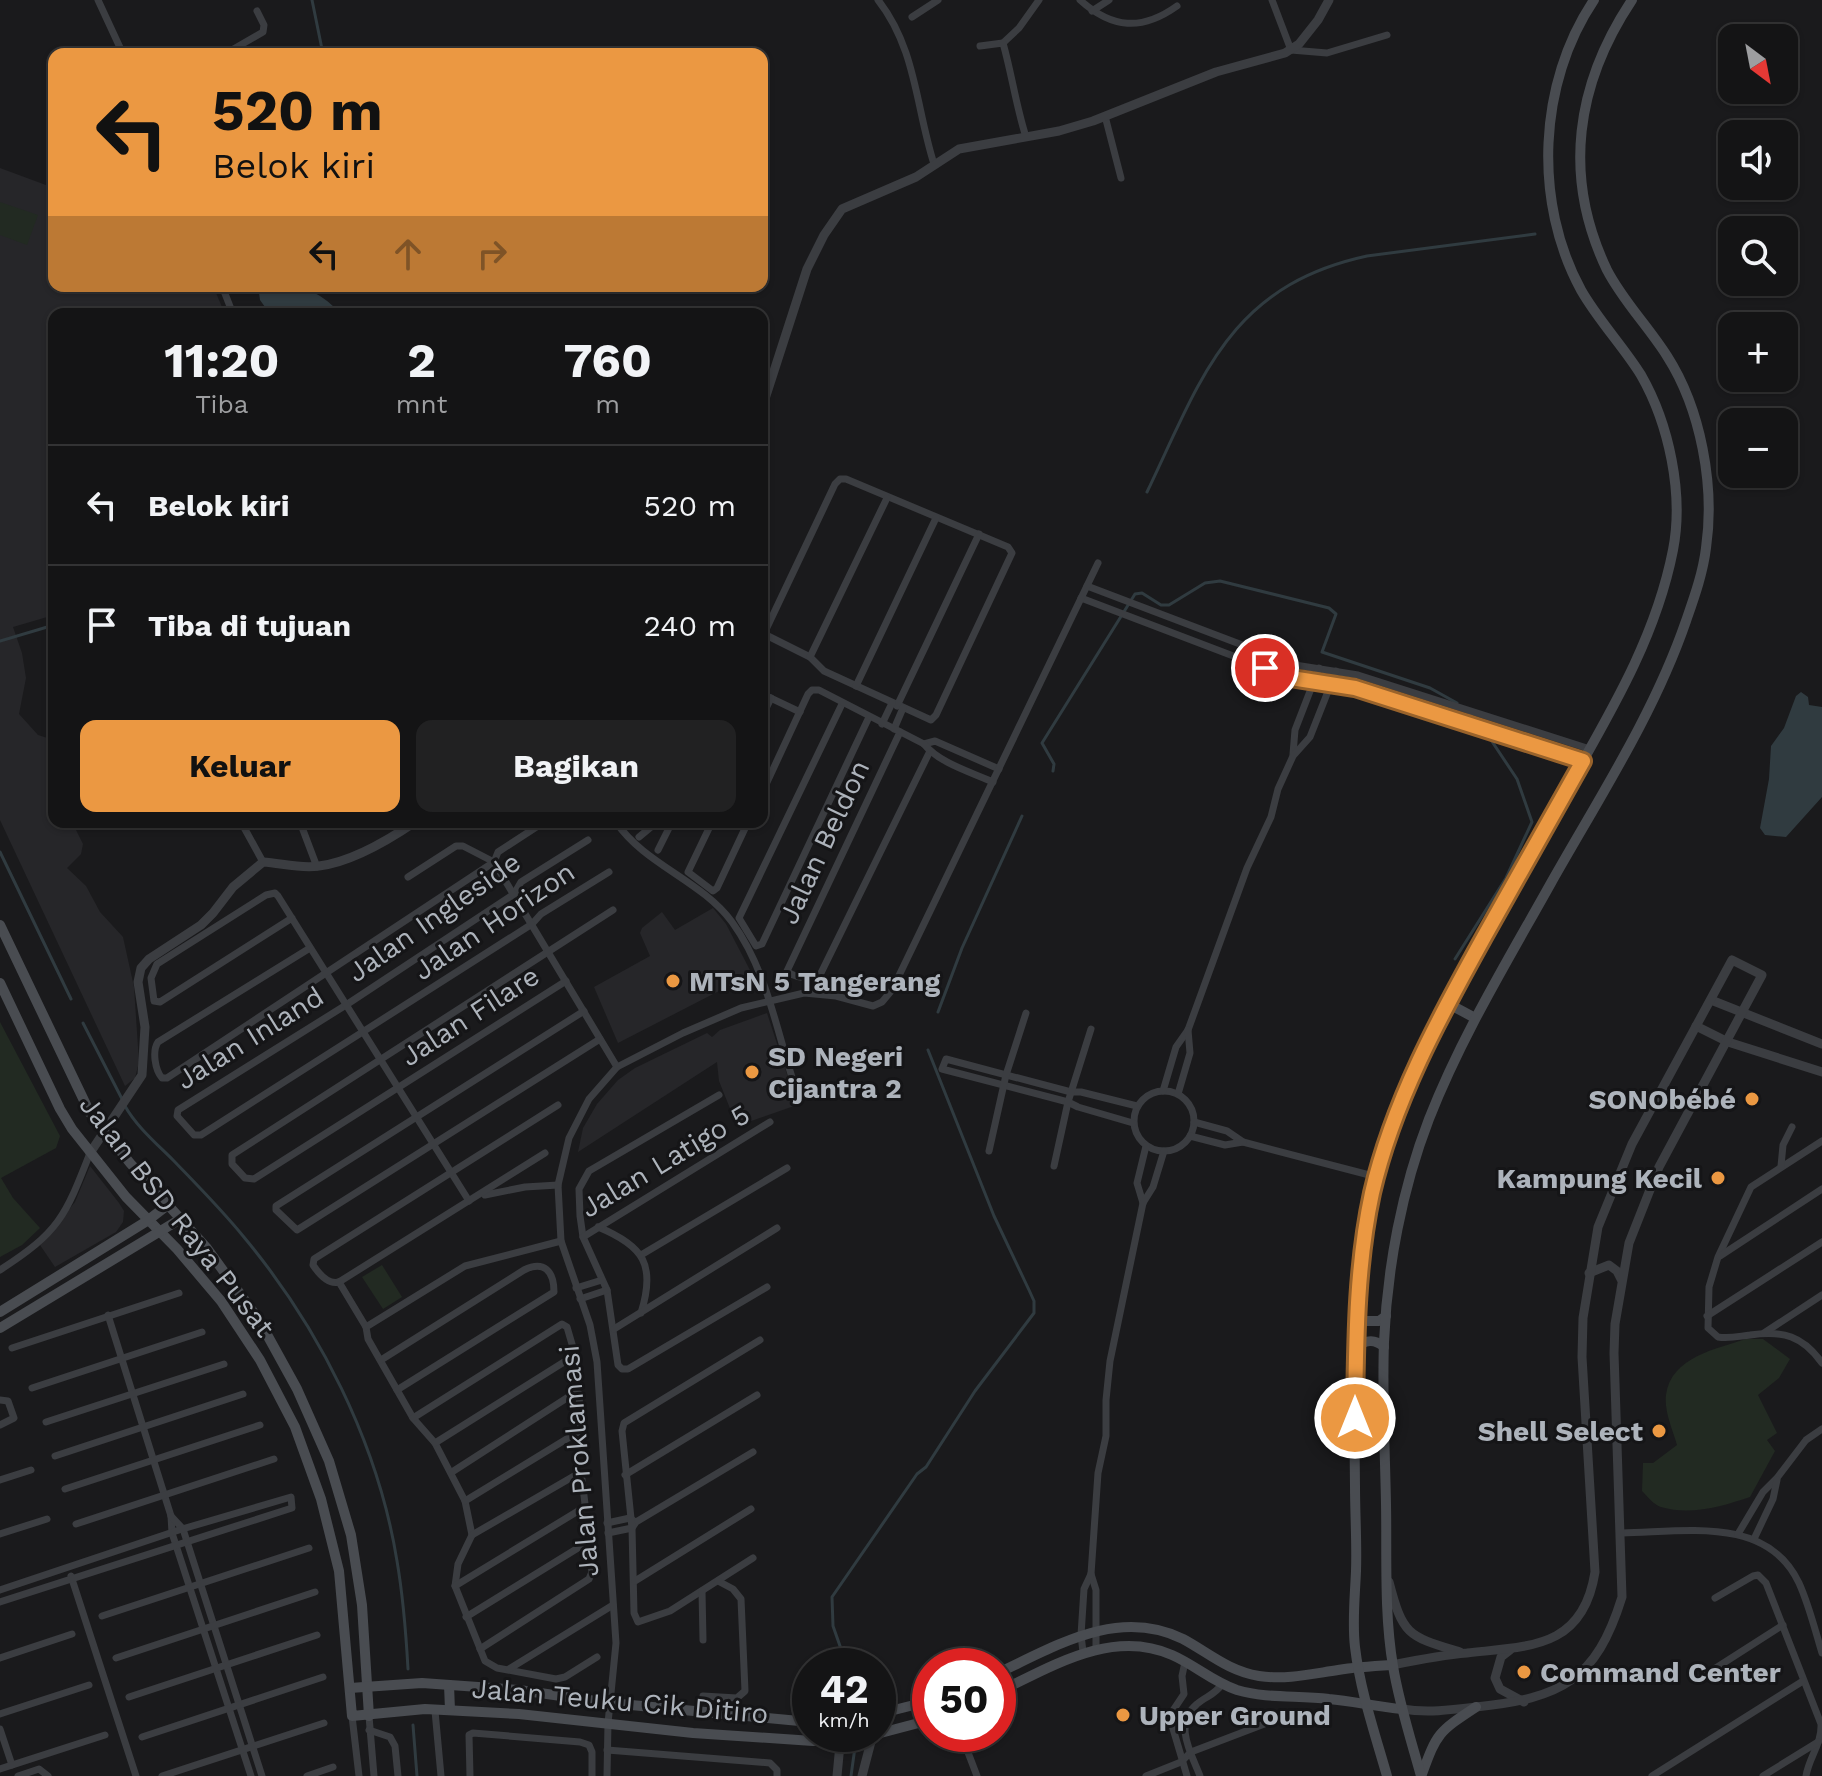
<!DOCTYPE html>
<html lang="id">
<head>
<meta charset="utf-8">
<style>
	body { margin:0; font-family:"Work Sans",sans-serif; background:#212122; color:#f1f3f6; height:100vh; display:flex; flex-direction:column; font-size:30px; white-space:nowrap }
	* { box-sizing:border-box; margin:0 }
	p { font-size:26px; color:#9d9ea0 }
	.icon { flex:none; width:44px; height:44px; fill:none; stroke:currentColor; stroke-width:2; stroke-linecap:round; stroke-linejoin:round }
	.map { position:relative; flex:1; overflow:hidden }
	.drawer { position:absolute; left:48px; top:308px; width:720px; height:520px; display:flex; flex-direction:column; background:#141415; border-radius:16px; box-shadow:0 2px 6px #0004,0 0 0 2px #333334 }
	.drawer>* { flex:none }
	.top-card { position:absolute; left:48px; top:48px; width:720px; height:244px; border-radius:16px; box-shadow:0 2px 6px #0004,0 0 0 2px #333334; background:#eb9842; color:#111; overflow:hidden }
	.needle { width:52px; rotate:148deg }
	.tools { position:absolute; left:1718px; top:24px; display:grid; gap:16px }
	.tools a { display:grid; place-items:center; width:80px; height:80px; border-radius:16px; background:#141415; box-shadow:0 2px 6px #0004,0 0 0 2px #333334; font-size:40px }
	.speed { position:absolute; left:792px; top:1648px; display:flex; gap:16px; font-size:40px; font-weight:700; text-align:center }
	.speed>* { display:grid; place-content:center; width:104px; height:104px; border-radius:50%; background:#141415; box-shadow:0 2px 6px #0004,0 0 0 2px #333334; line-height:1 }
	.speed small { font-size:20px; font-weight:400 }
	.speed .limit { border:12px solid #d22; background:#fff; color:#111 }
	.pin { position:absolute; display:grid; place-items:center; width:68px; height:68px; color:#fff; margin:-34px; border:4px solid #fff; border-radius:50%; box-shadow:0 2px 8px #0007 }
	.me { position:absolute; width:88px; margin:-44px; rotate:0deg; stroke-linejoin:round; filter:drop-shadow(0 0 6px #0008) }
	.turn { display:flex; align-items:center; gap:28px; height:168px; padding:0 32px; font-size:36px }
	.turn .icon { width:104px; height:104px; stroke-width:2.5 }
	.turn b { display:block; font-size:56px; line-height:68px }
	.lanes { display:flex; align-items:center; height:76px; padding:0 32px; background:#0003; justify-content:center; gap:40px; direction:ltr }
	.lanes .off { opacity:.35 }
	.eta { display:flex; justify-content:space-evenly; align-items:center; height:136px; text-align:center }
	.eta b { font-size:48px; font-weight:700; line-height:56px }
	.action { display:flex; gap:16px; margin-top:auto; padding:16px 32px }
	.action a { flex:1; height:92px; border-radius:16px; background:#eb9842; color:#111; font-size:32px; font-weight:700; line-height:92px; text-align:center }
	.action a+a { background:#212122; color:#f1f3f6 }
	ul { padding:0; list-style:none }
	li { display:flex; align-items:center; gap:24px; height:120px; padding:0 32px; border-top:2px solid #333334 }
	li div { flex:1 }
	li b { display:block; font-size:30px }
	li em { font-style:normal }
	.map>svg:first-child { display:block }
	.built { fill:#262629 }
	.green { fill:#222a22 }
	.water { fill:#303b40 }
	.lines { fill:none; stroke-linecap:round; stroke-linejoin:round }
	.stream { stroke:#303b40; stroke-width:3 }
	.minor { stroke:#3b3d41; stroke-width:7 }
	.tertiary { stroke:#3b3d41; stroke-width:9 }
	.secondary { stroke:#494c51; stroke-width:10 }
	.route-casing { stroke:#99632b; stroke-width:20 }
	.route { stroke:#eb9842; stroke-width:14 }
	.poi-dot { fill:#eb9842; stroke:#151517; stroke-width:3 }
	.labels { text-anchor:middle; dominant-baseline:central; stroke-width:6; stroke-linejoin:round; paint-order:stroke }
	.street-label { font-size:28px; fill:#adb3bb; stroke:#151517 }
	.poi-label { font-size:28px; font-weight:bold; fill:#adb3bb; stroke:#151517; text-anchor:start }
</style>
</head>
<body>
<div class="map">
<svg width="1822" height="1776" viewBox="0 0 1822 1776">
	<rect width="100%" height="100%" fill="#1a1a1c"/>
	<g class="built">
		<polygon points="0,168 54,188 54,286 213,286 225,314 54,314 54,615 13,627 22,653 26,678 19,714 38,735 54,740 54,822 72,822 83,844 81,854 67,868 86,886 100,912 123,937 134,987 139,1062 135,1078 125,1086 0,820"/>
		<polygon points="713,908 726,924 752,974 618,1043 594,987 650,956 640,933 642,928 662,912 675,930"/>
		<polygon points="767,1013 797,1105 737,1126 719,1081 717,1062 578,1152 583,1128 597,1104 618,1080 635,1068 707,1033 712,1037 720,1030"/>
		<polygon points="90,1166 119,1203 124,1211 123,1222 116,1232 55,1267 40,1245 75,1202"/>
	</g>
	<g class="green">
		<polygon points="0,202 38,215 27,245 0,235"/>
		<polygon points="0,1022 60,1136 56,1148 1,1178 13,1198 40,1228 22,1245 0,1257"/>
		<polygon points="382,1265 402,1297 383,1309 362,1277"/>
		<path d="M 1746,1339 L 1763,1339 L 1790,1359 L 1779,1378 L 1758,1395 L 1777,1433 L 1767,1440 L 1775,1451 L 1750,1497 C 1723,1506 1691,1516 1661,1507 C 1654,1505 1647,1496 1642,1491 L 1643,1463 L 1653,1463 L 1677,1445 C 1673,1430 1664,1412 1666,1395 C 1671,1357 1716,1349 1746,1339 Z"/>
	</g>
	<g class="water">
		<path d="M 258,286 C 296,286 313,284 341,314 L 297,312 L 270,314 L 260,300 Z"/>
		<polygon points="1801,692 1808,697 1809,705 1822,707 1822,797 1786,837 1765,835 1760,828 1769,779 1771,746 1784,728 1796,696"/>
	</g>
	<g class="lines">
		<g class="stream">
			<polyline points="312,0 323,54"/>
			<path d="M 1147,492 C 1202,377 1229,286 1367,256 L 1535,234"/>
			<polyline points="0,641 54,625"/>
			<polyline points="1469,713 1480,725"/>
			<polyline points="1053,771 1054,764 1042,743 1135,594 1142,593 1161,605 1169,605 1205,583 1220,581 1329,608 1336,614 1322,652 1430,688 1457,703"/>
			<polyline points="0,852 71,999"/>
			<polyline points="1455,959 1506,878 1532,822 1517,779 1485,731"/>
			<polyline points="938,1012 962,948 1022,816"/>
			<polyline points="83,1023 122,1099"/>
			<path d="M 125,1106 C 136,1126 157,1144 173,1160 C 197,1185 221,1209 243,1236 C 319,1327 378,1443 397,1561 C 403,1596 406,1633 408,1669"/>
			<polyline points="847,1666 833,1626 832,1597 917,1474 926,1467 975,1391 1034,1313 1034,1301 1029,1290 994,1216 928,1050"/>
			<polyline points="413,1725 417,1776"/>
			<polyline points="851,1776 856,1740"/>
		</g>
		<g class="minor">
			<polyline points="98,0 123,54"/>
			<path d="M 878,0 C 916,48 916,108 934,164"/>
			<path d="M 1080,0 C 1112,29 1142,31 1177,6"/>
			<polyline points="1272,0 1291,50 1327,53 1387,35"/>
			<polyline points="1092,11 1109,0"/>
			<polyline points="912,17 938,0"/>
			<polyline points="1003,43 1019,28 1039,0"/>
			<path d="M 980,46 L 1003,43 C 1012,75 1016,106 1026,137"/>
			<polyline points="225,54 263,32 264,25 257,11"/>
			<polyline points="1105,116 1121,178"/>
			<polyline points="222,286 233,314"/>
			<polyline points="1087,586 1295,665 1358,675 1590,749"/>
			<polyline points="1081,598 1291,678 1355,688 1583,761"/>
			<polyline points="762,638 835,484 840,479 846,479 1008,547 1012,553 936,715 931,720 824,671 810,657 764,634"/>
			<polyline points="810,657 887,498"/>
			<polyline points="856,686 936,518"/>
			<polyline points="762,694 800,712"/>
			<polyline points="842,704 739,918 756,946 762,944 869,717"/>
			<polyline points="897,706 979,534"/>
			<polyline points="762,717 771,698"/>
			<polyline points="882,724 892,703"/>
			<polyline points="894,729 903,708"/>
			<path d="M 900,732 L 787,971 C 794,978 812,980 820,975 L 930,751"/>
			<polyline points="924,744 935,741 999,769"/>
			<polyline points="1293,754 1295,730 1319,668"/>
			<path d="M 762,793 L 808,694 L 812,690 L 819,690 L 924,744 C 939,763 971,772 993,782"/>
			<polyline points="241,822 263,862"/>
			<polyline points="300,822 317,867"/>
			<polyline points="490,822 493,826 498,822"/>
			<path d="M 616,822 C 645,865 701,880 732,922 C 770,974 778,1042 800,1101"/>
			<polyline points="712,822 688,872 713,891 717,888 748,822"/>
			<polyline points="639,837 657,822"/>
			<polyline points="588,840 521,882 514,894 346,1005 178,1110 177,1116 194,1135 201,1135 532,924 541,914 609,872"/>
			<polyline points="658,850 672,822"/>
			<polyline points="408,877 456,846 463,846 494,862 617,1067"/>
			<polyline points="292,918 160,1002 154,1001 151,978 157,964 266,895 275,893 278,896 469,1201"/>
			<path d="M 310,948 L 158,1042 C 152,1051 155,1070 162,1078 L 167,1078 L 494,862 L 498,852 L 544,822"/>
			<polyline points="566,981 254,1179 245,1178 232,1164 232,1155 613,910"/>
			<polyline points="584,1011 276,1206 276,1210 297,1230 600,1039"/>
			<circle cx="1164" cy="1121" r="30"/>
			<polyline points="1163,1091 1176,1047 1188,1030 1247,868 1271,817 1278,789 1293,756 1310,737 1336,671"/>
			<polyline points="1178,1094 1190,1053 1188,1030"/>
			<polyline points="719,1095 589,1171 579,1189 580,1216 583,1237 607,1290 618,1365 622,1369 628,1369 767,1287"/>
			<polyline points="1194,1122 1227,1131 1243,1142 1377,1177"/>
			<polyline points="1133,1123 1078,1107 1068,1102 942,1069 946,1059 1071,1092 1081,1092 1137,1106"/>
			<polyline points="1190,1136 1225,1145 1243,1142"/>
			<path d="M 1822,1141 L 1751,1187 L 1718,1257 L 1709,1287 L 1708,1328 L 1718,1337 C 1729,1339 1740,1336 1750,1335 C 1783,1330 1803,1336 1822,1363"/>
			<polyline points="989,1151 1006,1075 1026,1013"/>
			<polyline points="1054,1166 1068,1102 1091,1029"/>
			<polyline points="1781,1166 1783,1145 1792,1127"/>
			<polyline points="485,1195 525,1187 558,1185"/>
			<polyline points="1143,1203 1137,1183 1146,1146"/>
			<path d="M 598,1227 C 644,1246 656,1265 641,1313"/>
			<polyline points="583,1237 770,1122"/>
			<polyline points="641,1255 787,1168"/>
			<polyline points="1720,1256 1822,1189"/>
			<path d="M 0,1270 C 59,1232 65,1217 90,1153"/>
			<polyline points="339,1282 366,1327 368,1339 413,1418 435,1443 465,1501 472,1535 458,1564 455,1586 485,1661 497,1668 556,1679 565,1677 597,1657"/>
			<path d="M 339,1282 C 328,1285 319,1274 313,1265 L 314,1259 L 558,1105"/>
			<polyline points="339,1282 545,1153"/>
			<polyline points="576,1288 602,1280"/>
			<polyline points="580,1299 607,1290"/>
			<polyline points="108,1315 171,1516 172,1533 251,1776"/>
			<polyline points="1707,1316 1822,1242"/>
			<polyline points="366,1327 465,1266 561,1241"/>
			<polyline points="614,1329 777,1228"/>
			<polyline points="1764,1333 1822,1295"/>
			<polyline points="12,1348 179,1293"/>
			<path d="M 381,1360 L 524,1270 C 544,1260 554,1271 554,1292 L 397,1390"/>
			<polyline points="32,1388 202,1332"/>
			<polyline points="0,1400 8,1401 14,1418 0,1425"/>
			<polyline points="413,1418 562,1324 567,1327 574,1351 572,1357 435,1443"/>
			<polyline points="46,1422 224,1364"/>
			<polyline points="55,1456 243,1394"/>
			<polyline points="452,1472 573,1394 579,1394 581,1428 578,1432 465,1501"/>
			<polyline points="625,1475 757,1395"/>
			<polyline points="0,1480 31,1470"/>
			<polyline points="65,1489 260,1425"/>
			<polyline points="171,1516 183,1529 262,1776"/>
			<polyline points="607,1523 630,1518 634,1521"/>
			<polyline points="76,1524 274,1459"/>
			<polyline points="608,1533 632,1528 636,1522 753,1452"/>
			<path d="M 1622,1533 C 1684,1532 1767,1515 1799,1583 C 1809,1605 1815,1630 1822,1653"/>
			<polyline points="0,1534 47,1519"/>
			<polyline points="1738,1534 1763,1492 1777,1478 1806,1440 1822,1429"/>
			<polyline points="1754,1539 1773,1499 1777,1480"/>
			<polyline points="753,1558 670,1611 638,1622 634,1613 632,1528 622,1431 624,1423 760,1340"/>
			<polyline points="1091,1574 1096,1590 1096,1649"/>
			<polyline points="71,1576 136,1776"/>
			<polyline points="635,1581 751,1509"/>
			<polyline points="455,1586 583,1508 585,1504 582,1479 579,1476 574,1476 472,1535"/>
			<polyline points="0,1590 179,1530 291,1497 292,1508 0,1602"/>
			<polyline points="702,1591 703,1640"/>
			<path d="M 1715,1598 L 1753,1576 L 1758,1575 L 1766,1583 L 1821,1724 C 1822,1744 1809,1757 1806,1776"/>
			<polyline points="102,1616 309,1548"/>
			<polyline points="466,1617 578,1548 585,1546 589,1549 592,1572 589,1579 480,1649"/>
			<polyline points="1083,1652 1081,1635 1084,1589 1091,1574 1098,1473 1106,1436 1106,1400 1110,1361 1143,1203 1153,1187 1164,1151"/>
			<polyline points="0,1658 72,1634"/>
			<polyline points="116,1658 315,1592"/>
			<polyline points="1185,1662 1182,1676 1184,1694 1172,1712 1171,1722 1187,1776"/>
			<polyline points="509,1669 613,1605"/>
			<polyline points="1697,1680 1783,1625"/>
			<polyline points="703,1696 737,1698 745,1691 741,1599 733,1589 718,1581"/>
			<polyline points="129,1697 317,1635"/>
			<polyline points="435,1711 441,1776"/>
			<polyline points="0,1714 89,1685"/>
			<polyline points="352,1716 359,1776"/>
			<polyline points="369,1716 374,1776"/>
			<polyline points="0,1729 12,1765"/>
			<polyline points="369,1730 390,1737 395,1746 398,1776"/>
			<polyline points="961,1734 977,1776"/>
			<polyline points="142,1737 323,1677"/>
			<polyline points="607,1750 770,1763 777,1770 777,1776"/>
			<polyline points="0,1769 105,1735"/>
			<polyline points="18,1776 39,1769 48,1776"/>
			<polyline points="162,1776 324,1723"/>
			<polyline points="307,1776 333,1767"/>
			<polyline points="470,1776 469,1735 473,1733 580,1742 589,1745 592,1752 592,1776"/>
			<polyline points="607,1776 608,1723 616,1643 597,1362 590,1325 561,1241 558,1185 569,1138 589,1099 617,1067 683,1033 741,1008 804,993 836,996 873,1006 882,1002 892,990 1098,563"/>
			<polyline points="1146,1776 1181,1762 1191,1752 1267,1723"/>
			<path d="M 1200,1776 C 1191,1753 1173,1724 1197,1704 C 1206,1696 1215,1695 1222,1684"/>
			<polyline points="1652,1776 1803,1681"/>
			<polyline points="1763,1776 1818,1742"/>
		</g>
		<g class="tertiary">
			<polyline points="762,408 807,269 824,235 842,209 916,177 959,149 1059,131 1093,121 1216,72 1285,53 1299,44 1318,20 1329,0"/>
			<polyline points="1711,1000 1822,1044"/>
			<polyline points="1696,1026 1728,1042 1822,1072"/>
			<path d="M 90,1153 L 142,1075 L 145,1027 L 138,982 L 141,968 L 149,959 L 201,925 L 213,913 L 233,887 L 263,862 C 281,863 300,869 319,866 C 352,862 387,841 415,822"/>
			<polyline points="1589,1273 1609,1265 1617,1271 1621,1279"/>
			<path d="M 1389,1582 C 1403,1636 1408,1636 1460,1652"/>
			<polyline points="1510,1650 1501,1657 1495,1678 1500,1689 1524,1702"/>
			<path d="M 1392,1665 C 1417,1660 1442,1655 1467,1653 C 1529,1646 1583,1649 1595,1572 L 1582,1357 L 1583,1318 L 1598,1227 L 1632,1144 L 1732,960 L 1762,975 L 1659,1167 L 1629,1243 L 1615,1324 L 1614,1353 L 1622,1597 C 1596,1681 1561,1698 1476,1707 C 1451,1710 1427,1713 1402,1709"/>
			<polyline points="837,1776 841,1734"/>
			<polyline points="862,1776 873,1734"/>
		</g>
		<g class="secondary">
			<polyline points="0,925 90,1113 130,1163 206,1247 259,1320 297,1389 329,1461 351,1535 362,1605 369,1716"/>
			<polyline points="0,983 60,1109 72,1129 126,1197 177,1249 221,1301 260,1360 295,1427 321,1499 339,1571 352,1716 425,1709 519,1714 693,1733 813,1741 873,1735 930,1720"/>
			<polyline points="1447,1003 1475,1018"/>
			<polyline points="0,1312 147,1221 169,1204"/>
			<polyline points="1356,1312 1365,1321 1379,1321 1386,1316"/>
			<polyline points="0,1328 182,1218"/>
			<path d="M 1355,1348 C 1365,1340 1374,1338 1384,1347"/>
			<path d="M 998,1673 C 1056,1646 1118,1607 1183,1639 C 1209,1653 1228,1671 1259,1676 C 1286,1680 1311,1674 1338,1670 C 1356,1667 1374,1666 1392,1665"/>
			<polyline points="449,1685 450,1710"/>
			<polyline points="350,1688 422,1683 519,1690 610,1703 810,1722"/>
			<path d="M 998,1692 C 1051,1667 1112,1628 1172,1655 C 1195,1665 1213,1682 1237,1690 C 1268,1699 1297,1695 1329,1699 C 1353,1701 1377,1707 1402,1709"/>
			<polyline points="878,1714 930,1701"/>
			<path d="M 1422,1774 C 1437,1733 1438,1732 1476,1707"/>
			<path d="M 1387,1776 C 1375,1734 1360,1690 1355,1647 C 1352,1622 1355,1596 1356,1571 C 1357,1543 1355,1514 1355,1486 C 1354,1388 1351,1288 1373,1192 C 1388,1126 1417,1059 1449,999 C 1490,923 1533,850 1575,775 C 1616,703 1657,632 1673,550 C 1684,494 1669,424 1641,375 C 1623,346 1598,320 1581,290 C 1533,202 1538,83 1594,0"/>
			<path d="M 1421,1776 C 1411,1740 1399,1703 1393,1666 C 1384,1613 1387,1557 1386,1504 C 1385,1450 1382,1396 1384,1342 C 1387,1268 1402,1189 1429,1119 C 1461,1037 1508,960 1551,883 C 1599,798 1654,714 1686,621 C 1694,598 1703,573 1706,548 C 1715,486 1701,409 1667,356 C 1648,326 1623,301 1607,270 C 1562,176 1576,84 1632,0"/>
		</g>
	</g>
	<g class="lines">
		<g class="route-casing">
			<path id="route" d="M 1265,668 L 1291,678 L 1355,688 L 1583,761 C 1550,820 1517,878 1484,937 C 1439,1018 1393,1102 1372,1193 C 1356,1267 1356,1342 1355,1418"/>
		</g>
		<use href="#route" class="route"/>
	</g>
	<g class="poi-dot">
		<circle cx="673" cy="981" r="8"/>
		<circle cx="752" cy="1072" r="8"/>
		<circle cx="1752" cy="1099" r="8"/>
		<circle cx="1718" cy="1178" r="8"/>
		<circle cx="1659" cy="1431" r="8"/>
		<circle cx="1524" cy="1672" r="8"/>
		<circle cx="1123" cy="1715" r="8"/>
	</g>
	<g class="labels">
		<g class="street-label">
			<text transform="translate(824 842) rotate(-65)">Jalan Beldon</text>
			<text transform="translate(434 917) rotate(-35)">Jalan Ingleside</text>
			<text transform="translate(494 921) rotate(-34)">Jalan Horizon</text>
			<text transform="translate(470 1016) rotate(-33)">Jalan Filare</text>
			<text transform="translate(250 1038) rotate(-32)">Jalan Inland</text>
			<text transform="translate(665 1161) rotate(-31)">Jalan Latigo 5</text>
			<text transform="translate(177 1216) rotate(52)">Jalan BSD Raya Pusat</text>
			<text transform="translate(579 1461) rotate(-95)">Jalan Proklamasi</text>
			<text transform="translate(620 1701) rotate(5)">Jalan Teuku Cik Ditiro</text>
		</g>
		<g class="poi-label">
			<text x="689" y="981">MTsN 5 Tangerang</text>
			<text x="768" y="1056">SD Negeri<tspan x="768" dy="32">Cijantra 2</tspan></text>
			<text x="1736" y="1099" text-anchor="end">SONObébé</text>
			<text x="1702" y="1178" text-anchor="end">Kampung Kecil</text>
			<text x="1643" y="1431" text-anchor="end">Shell Select</text>
			<text x="1540" y="1672">Command Center</text>
			<text x="1139" y="1715">Upper Ground</text>
		</g>
	</g>
</svg>
<div class="tools">
<a><svg class="needle" viewBox="-14 -14 28 28"><path d="M0-13l5 13h-10z" fill="#e53935"/><path d="M0 13l5-13h-10z" fill="#9d9ea0"/></svg></a>
<a><svg class="icon" aria-label="sound" viewBox="0 0 24 24"><path d="M4 9h4l5-4v14l-5-4H4zM17 9q2 3 0 6"/></svg></a>
<a><svg class="icon" aria-label="search" viewBox="0 0 24 24"><circle cx="10" cy="10" r="6"/><path d="M15 15l6 6"/></svg></a>
<a>+</a>
<a>−</a>
</div>
<div class="speed"><div>42<small>km/h</small></div><div class="limit">50</div></div>
<div class="pin" style="left:1265px;top:668px;background:#d93025"><svg class="icon" aria-label="arrive" viewBox="0 0 24 24"><path d="M6 21V4h12l-3 4 3 4H6"/></svg></div>
<svg class="me" style="left:1355px;top:1418px" viewBox="-20 -20 40 40"><circle r="17" fill="#eb9842" stroke="#fff" stroke-width="3"/><path d="M0-11L8 9 0 5-8 9z" fill="#fff"/></svg>
<div class="top-card">
<div class="turn"><svg class="icon" aria-label="left" viewBox="0 0 24 24"><path d="M17 20v-9H6M10 6l-5 5 5 5"/></svg><div><b>520 m</b>Belok kiri</div></div>
<div class="lanes"><svg class="icon" aria-label="left" viewBox="0 0 24 24"><path d="M17 20v-9H6M10 6l-5 5 5 5"/></svg><svg class="icon off" aria-label="ahead" viewBox="0 0 24 24"><path d="M12 20V5M6 11l6-6 6 6"/></svg><svg class="icon off" aria-label="right" viewBox="0 0 24 24"><path d="M7 20v-9h11M14 6l5 5-5 5"/></svg></div>
</div>
<section class="drawer">
<div class="eta">
<div><b>11:20</b><p>Tiba</p></div>
<div><b>2</b><p>mnt</p></div>
<div><b>760</b><p>m</p></div>
</div>
<ul>
<li><svg class="icon" aria-label="left" viewBox="0 0 24 24"><path d="M17 20v-9H6M10 6l-5 5 5 5"/></svg><div><b>Belok kiri</b></div><em>520 m</em></li>
<li><svg class="icon" aria-label="arrive" viewBox="0 0 24 24"><path d="M6 21V4h12l-3 4 3 4H6"/></svg><div><b>Tiba di tujuan</b></div><em>240 m</em></li>
</ul>
<div class="action"><a>Keluar</a><a>Bagikan</a></div>
</section>
</div>
</body>
</html>
